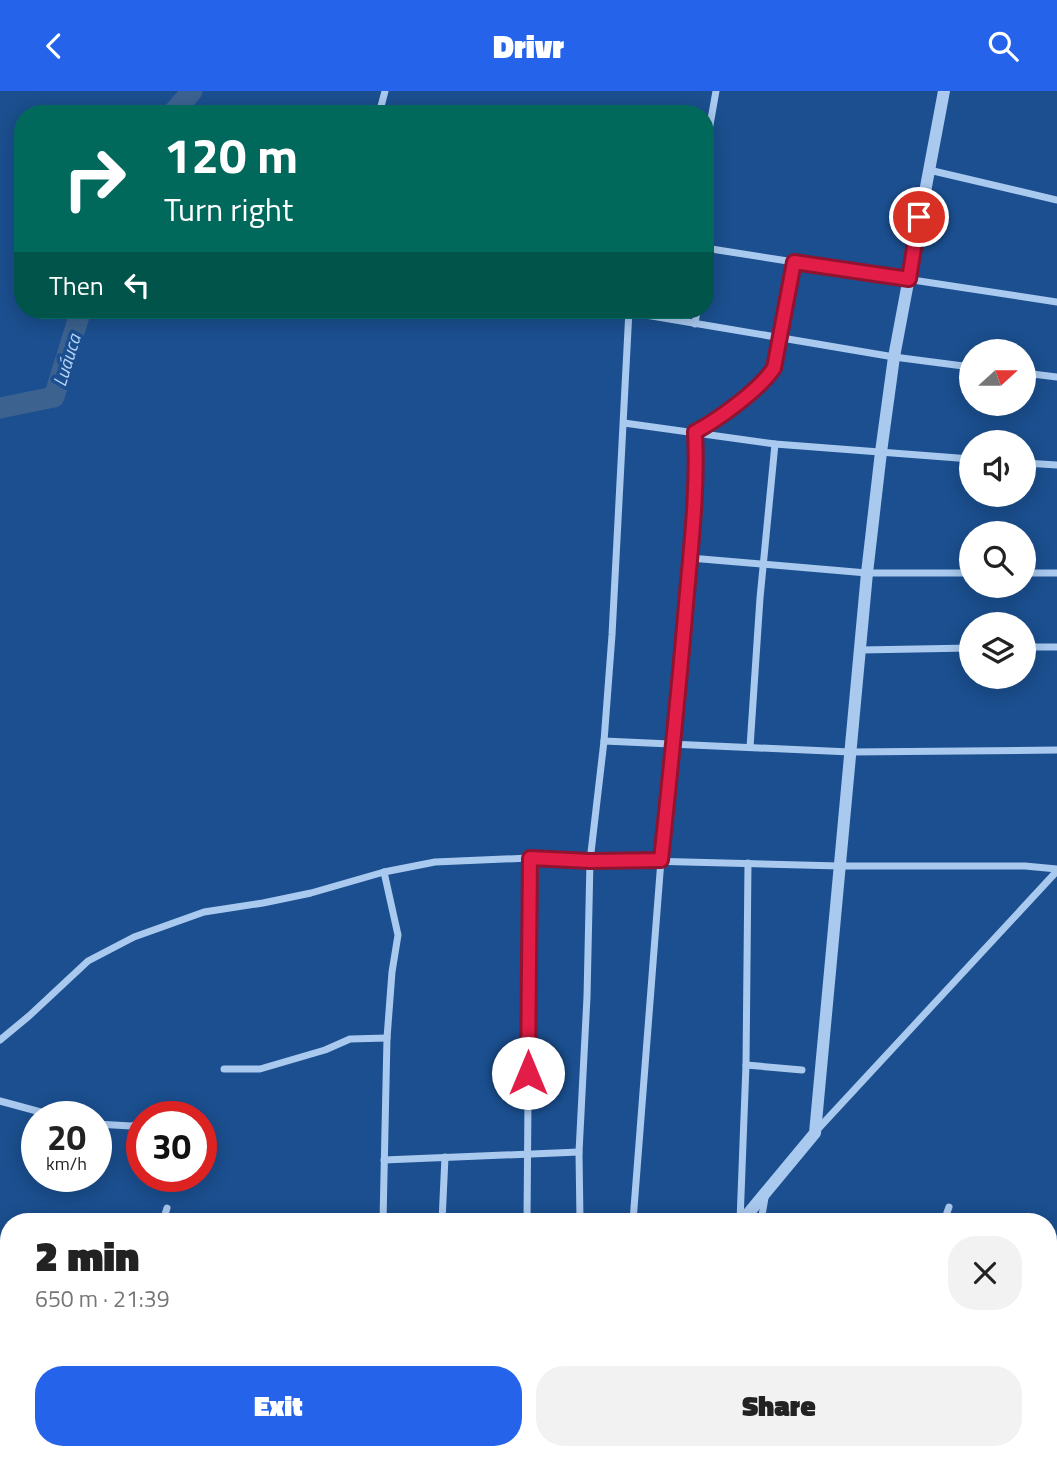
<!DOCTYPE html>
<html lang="en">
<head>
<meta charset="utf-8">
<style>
	body { margin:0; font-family:"Titillium Web",sans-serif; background:#f2f2f2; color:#222; height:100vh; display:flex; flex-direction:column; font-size:26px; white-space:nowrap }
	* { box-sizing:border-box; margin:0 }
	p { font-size:23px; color:#767676 }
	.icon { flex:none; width:38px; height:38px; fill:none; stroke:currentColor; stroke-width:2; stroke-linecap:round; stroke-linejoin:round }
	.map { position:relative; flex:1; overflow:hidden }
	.details { position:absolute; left:0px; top:1122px; width:1057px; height:247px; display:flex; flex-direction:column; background:#fff; border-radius:28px 28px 0 0; box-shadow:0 4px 18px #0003 }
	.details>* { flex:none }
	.top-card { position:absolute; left:14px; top:14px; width:700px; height:214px; border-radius:28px; box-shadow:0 4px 18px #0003; background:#00695c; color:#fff; overflow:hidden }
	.needle { width:46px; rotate:69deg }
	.buttons { position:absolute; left:959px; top:248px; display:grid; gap:14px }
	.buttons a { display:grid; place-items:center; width:77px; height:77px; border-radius:50%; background:#fff; box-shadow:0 4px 18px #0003; font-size:35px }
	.speed { position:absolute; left:21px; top:1010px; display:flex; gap:14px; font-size:35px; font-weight:700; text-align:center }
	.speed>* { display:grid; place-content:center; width:91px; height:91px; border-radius:50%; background:#fff; box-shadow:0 4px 18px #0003; line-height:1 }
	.speed small { font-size:18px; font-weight:400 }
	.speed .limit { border:10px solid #d22; background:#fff; color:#111 }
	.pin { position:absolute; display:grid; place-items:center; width:60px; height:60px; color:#fff; margin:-30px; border:4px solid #fff; border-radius:50%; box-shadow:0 2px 7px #0007 }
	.me { position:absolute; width:77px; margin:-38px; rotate:0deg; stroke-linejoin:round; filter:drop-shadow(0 0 5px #0008) }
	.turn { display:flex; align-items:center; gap:24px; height:147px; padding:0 35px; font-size:32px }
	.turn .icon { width:91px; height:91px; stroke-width:2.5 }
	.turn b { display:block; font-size:49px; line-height:60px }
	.then { display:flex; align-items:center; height:66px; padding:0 35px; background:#0003; gap:14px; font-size:26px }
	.round { display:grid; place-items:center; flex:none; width:74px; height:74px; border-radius:28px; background:#f2f2f2 }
	.summary { display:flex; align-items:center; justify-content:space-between; height:119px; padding:0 35px }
	h1 { font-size:42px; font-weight:800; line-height:52px }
	.primary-button { display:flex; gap:14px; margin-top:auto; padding:14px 35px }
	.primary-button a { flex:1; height:80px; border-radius:28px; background:#2563eb; color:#fff; font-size:28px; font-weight:800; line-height:80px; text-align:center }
	.primary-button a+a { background:#f2f2f2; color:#222 }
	header { display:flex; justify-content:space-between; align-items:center; height:91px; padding:0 35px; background:#2563eb; color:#fff; font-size:32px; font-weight:800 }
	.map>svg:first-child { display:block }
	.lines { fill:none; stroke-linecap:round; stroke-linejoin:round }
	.river { stroke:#3c6290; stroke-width:21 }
	.minor { stroke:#a9c9ee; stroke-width:7 }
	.tertiary { stroke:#a9c9ee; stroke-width:12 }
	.primary { stroke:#f0f6ff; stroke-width:18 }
	.route-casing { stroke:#92132f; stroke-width:18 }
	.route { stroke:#e11d48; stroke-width:12 }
	.labels { text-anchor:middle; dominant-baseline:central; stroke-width:7; stroke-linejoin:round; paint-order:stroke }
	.water-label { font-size:19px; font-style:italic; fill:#b5d3f5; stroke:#1b4f8f }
</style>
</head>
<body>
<header><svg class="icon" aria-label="back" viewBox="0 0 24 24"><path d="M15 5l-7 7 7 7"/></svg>Drivr<svg class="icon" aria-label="search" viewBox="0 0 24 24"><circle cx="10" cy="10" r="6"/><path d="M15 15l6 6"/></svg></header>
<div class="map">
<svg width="1057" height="1367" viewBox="0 0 1057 1367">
	<rect width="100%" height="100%" fill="#1b4f8f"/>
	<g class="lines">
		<g class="river">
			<polyline points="172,23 192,0"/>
			<polyline points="0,317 54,306 81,219"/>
		</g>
		<g class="minor">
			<polyline points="379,23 385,0"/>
			<polyline points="929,79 1057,109"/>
			<polyline points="705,115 707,51 716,0"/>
			<polyline points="794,171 1057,211"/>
			<polyline points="587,219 628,221 894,266 971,276"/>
			<polyline points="695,233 697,219"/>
			<polyline points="1024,282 1057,286"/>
			<polyline points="624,332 775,353 971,368"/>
			<path d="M 695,341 C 720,328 758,300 774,277 L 794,171 L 705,157"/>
			<polyline points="1024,372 1057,374"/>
			<polyline points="690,467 867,482 971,482"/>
			<polyline points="1024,482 1057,482"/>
			<polyline points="1024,556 1057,556"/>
			<polyline points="861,559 971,557"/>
			<polyline points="604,650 850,661 1057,659"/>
			<polyline points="750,656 760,507 775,353"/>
			<polyline points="0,949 29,925 88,870 134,846 204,821 263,812 311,802 384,781 435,771 530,767 840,775 1025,775 1057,778"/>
			<polyline points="746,974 802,979"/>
			<polyline points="224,978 260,978 325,959 350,948 387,947"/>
			<polyline points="0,1010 59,1026"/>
			<polyline points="96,1033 131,1035 142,1033"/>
			<polyline points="817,1039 1057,780"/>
			<polyline points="384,1069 579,1061"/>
			<polyline points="163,1130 167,1117"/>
			<polyline points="383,1130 387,947 392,881 398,844 384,781"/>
			<polyline points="442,1130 445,1066"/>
			<polyline points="527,1130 530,767"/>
			<polyline points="580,1130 579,1061 587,906 590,770 604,650 612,544 629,219"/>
			<polyline points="633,1130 661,769 674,653 690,467 696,366 695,341"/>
			<polyline points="740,1130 746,974 748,772"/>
			<polyline points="761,1130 765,1107"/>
			<polyline points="944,1130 949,1116"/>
			<polyline points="0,1237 9,1240"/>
			<polyline points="174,1360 179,1367"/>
			<polyline points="798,1360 823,1367"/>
			<polyline points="936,1360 936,1367"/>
			<polyline points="378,1367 378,1360"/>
			<polyline points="778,1367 780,1360"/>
		</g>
		<polyline class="tertiary" points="742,1130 815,1042 867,482 881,361 894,266 944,0"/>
		<g class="primary">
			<polyline points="1048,1292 1057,1289"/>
			<polyline points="388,1367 545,1360"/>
		</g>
	</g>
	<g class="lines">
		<g class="route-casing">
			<path id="route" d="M 528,982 L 530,767 L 590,770 L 661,769 C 670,684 679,598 686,513 C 691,456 698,398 695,341 C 719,328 758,300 774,277 L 794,171 L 909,188 L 919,126"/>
		</g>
		<use href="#route" class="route"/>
	</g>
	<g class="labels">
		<g class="water-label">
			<text transform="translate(66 269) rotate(-73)">Luáuca</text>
		</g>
	</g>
</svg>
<div class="buttons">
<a><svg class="needle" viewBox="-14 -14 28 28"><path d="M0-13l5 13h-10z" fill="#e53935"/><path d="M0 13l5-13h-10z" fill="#767676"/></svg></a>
<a><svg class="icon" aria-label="sound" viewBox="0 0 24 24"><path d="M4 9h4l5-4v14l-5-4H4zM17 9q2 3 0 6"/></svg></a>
<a><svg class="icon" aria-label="search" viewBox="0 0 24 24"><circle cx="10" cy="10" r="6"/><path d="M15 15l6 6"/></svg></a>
<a><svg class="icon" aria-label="layers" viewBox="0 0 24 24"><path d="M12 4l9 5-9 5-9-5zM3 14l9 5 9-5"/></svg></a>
</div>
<div class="speed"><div>20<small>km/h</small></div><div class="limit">30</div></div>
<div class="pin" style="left:919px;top:126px;background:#d93025"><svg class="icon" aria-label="arrive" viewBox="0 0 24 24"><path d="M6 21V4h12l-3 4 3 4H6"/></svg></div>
<svg class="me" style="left:528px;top:982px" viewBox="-20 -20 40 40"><circle r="19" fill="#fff"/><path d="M0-13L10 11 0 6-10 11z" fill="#e11d48"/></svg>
<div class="top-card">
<div class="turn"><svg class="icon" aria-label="right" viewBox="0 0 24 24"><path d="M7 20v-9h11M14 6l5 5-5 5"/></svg><div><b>120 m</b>Turn right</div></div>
<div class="then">Then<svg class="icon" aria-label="left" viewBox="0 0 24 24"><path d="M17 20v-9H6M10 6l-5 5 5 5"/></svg></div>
</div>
<section class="details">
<div class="summary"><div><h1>2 min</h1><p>650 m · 21:39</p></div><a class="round"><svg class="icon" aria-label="close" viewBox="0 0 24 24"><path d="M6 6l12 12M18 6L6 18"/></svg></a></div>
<div class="primary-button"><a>Exit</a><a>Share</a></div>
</section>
</div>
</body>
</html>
